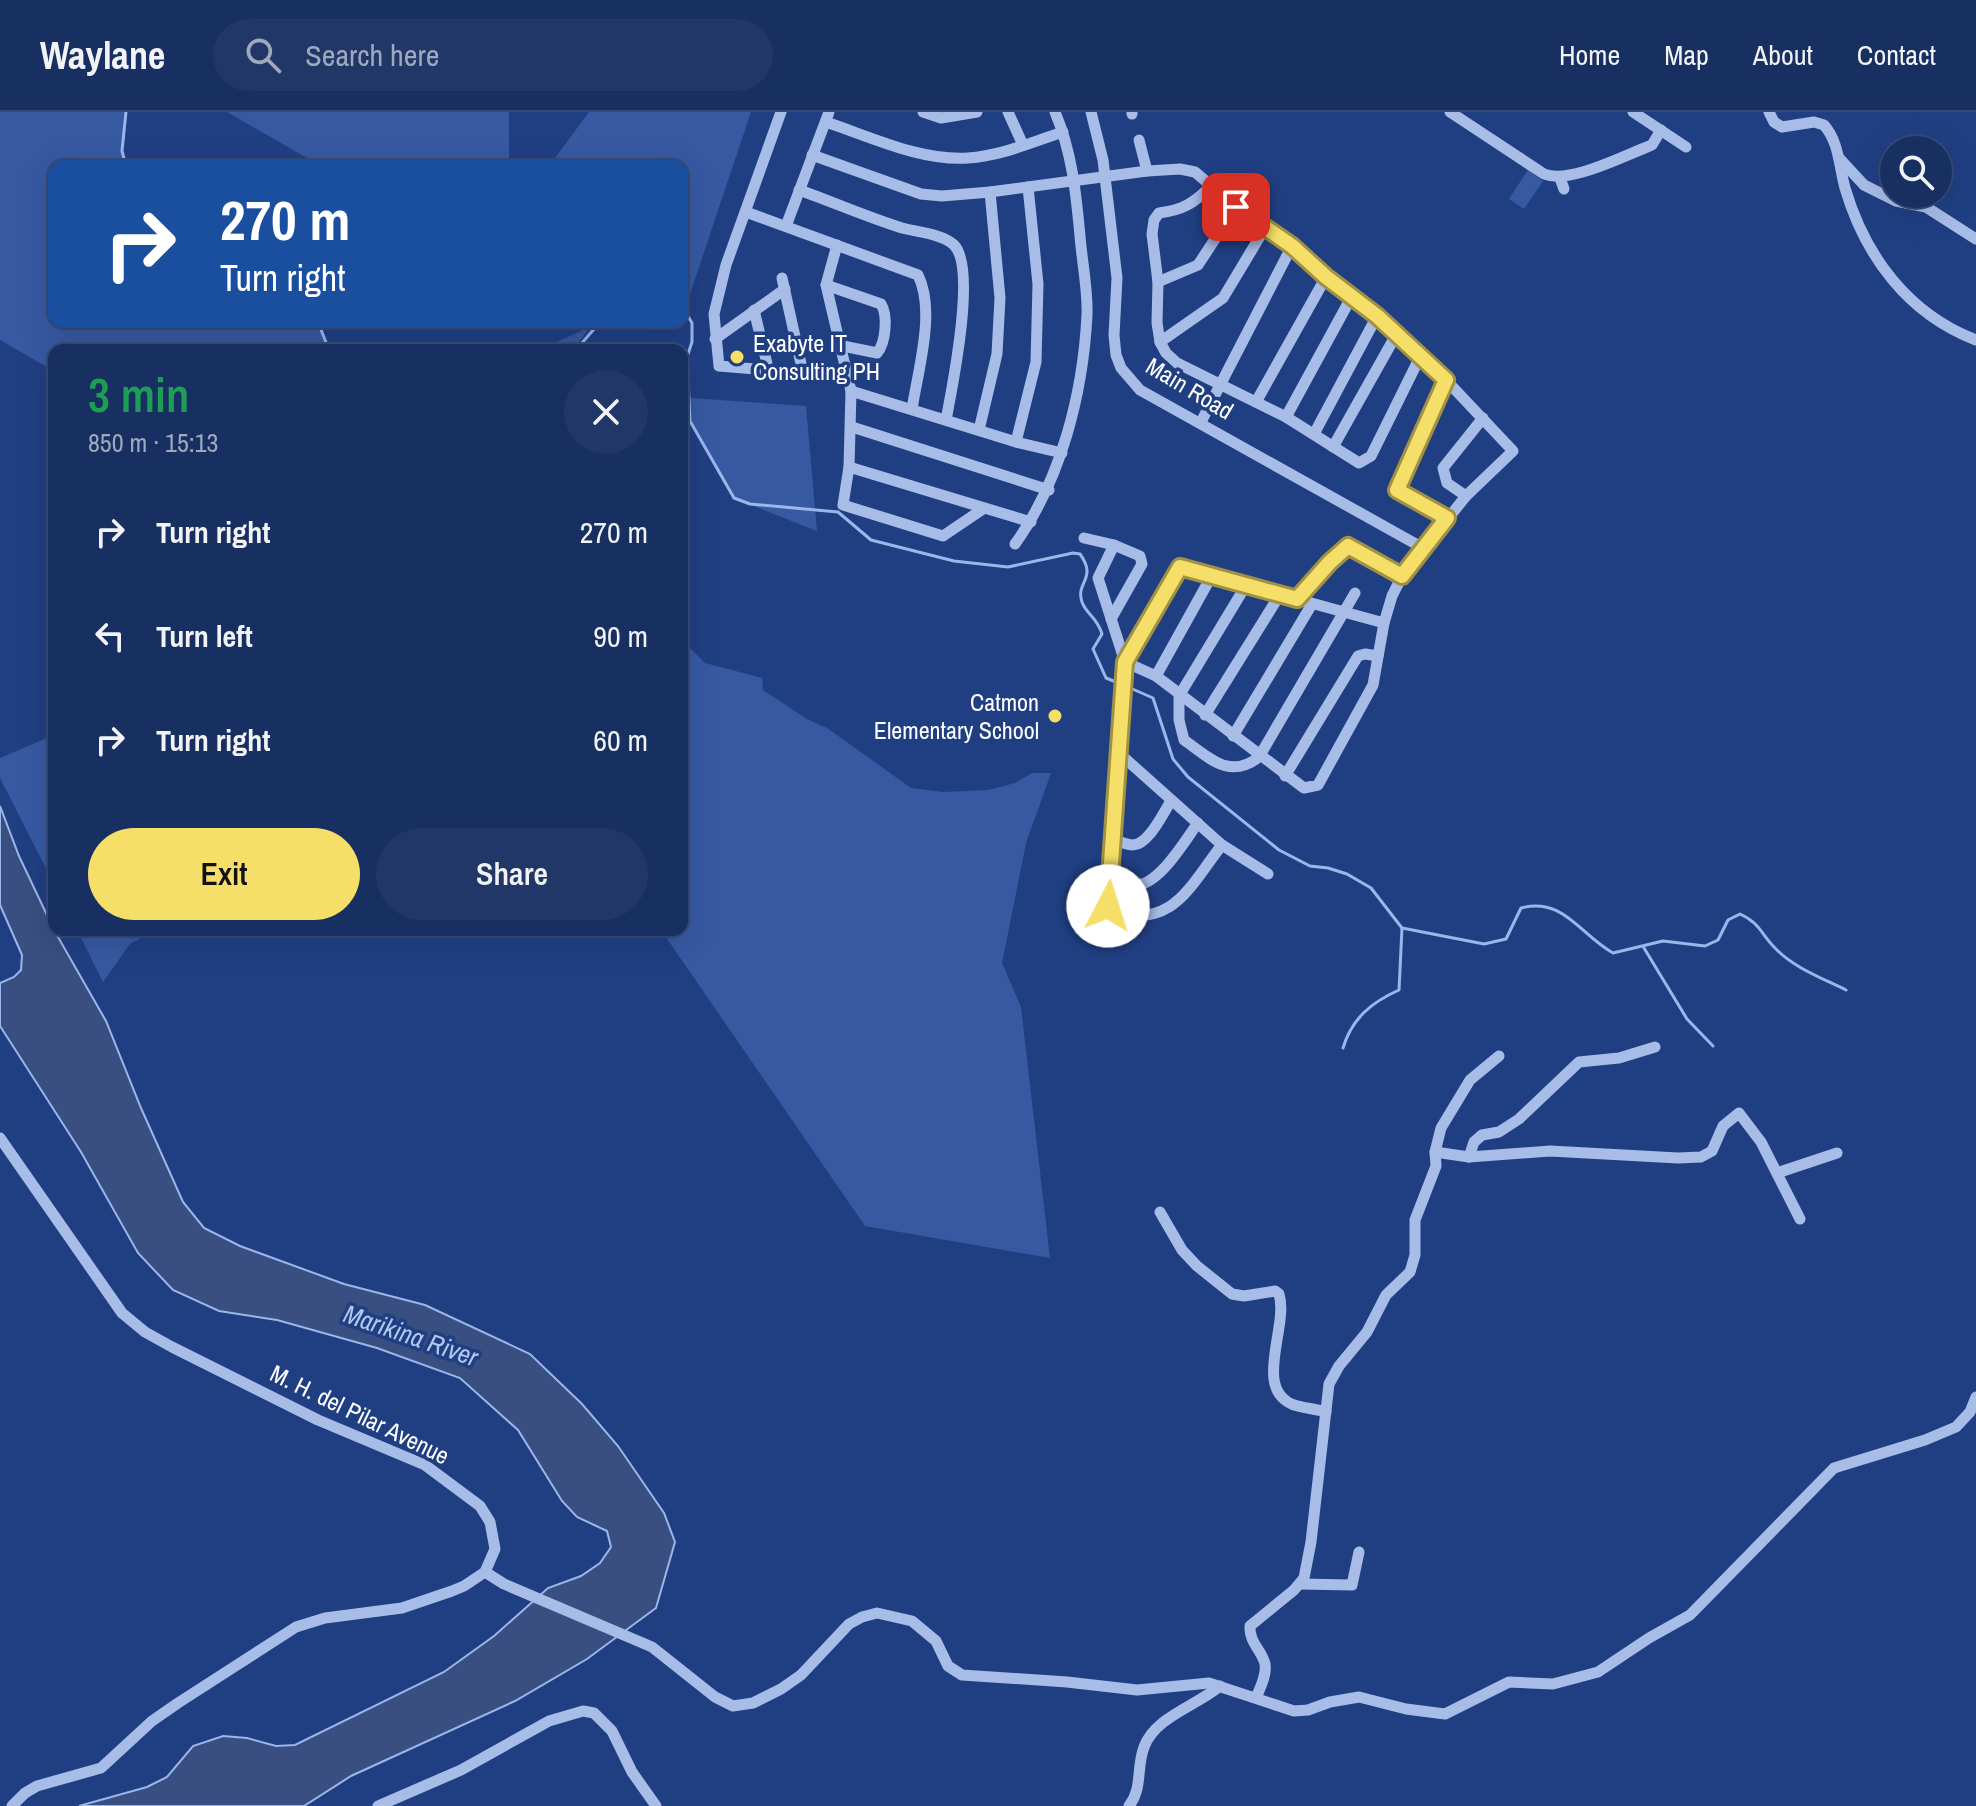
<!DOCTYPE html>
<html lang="en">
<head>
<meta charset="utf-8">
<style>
	body { margin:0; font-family:"Archivo Narrow",sans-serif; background:#213768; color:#f1f3f6; height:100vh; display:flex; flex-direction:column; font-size:30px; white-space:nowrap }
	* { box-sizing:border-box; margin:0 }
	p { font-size:26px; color:#9fa9be }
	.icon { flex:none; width:44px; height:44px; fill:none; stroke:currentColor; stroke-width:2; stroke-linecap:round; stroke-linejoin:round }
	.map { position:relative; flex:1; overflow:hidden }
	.drawer { position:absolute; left:48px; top:232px; width:640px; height:592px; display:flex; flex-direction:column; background:#182f62; border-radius:16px; box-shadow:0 8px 32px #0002,0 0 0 2px #364a77 }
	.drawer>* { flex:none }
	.banner { position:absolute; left:48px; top:48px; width:640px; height:168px; border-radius:16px; box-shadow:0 8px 32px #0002,0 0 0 2px #364a77; background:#1a4fa0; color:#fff; overflow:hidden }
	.controls { position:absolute; left:1880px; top:24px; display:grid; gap:16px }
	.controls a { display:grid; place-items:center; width:72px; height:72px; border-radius:50%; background:#182f62; box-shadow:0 8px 32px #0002,0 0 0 2px #364a77; font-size:40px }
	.pin { position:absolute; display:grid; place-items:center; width:68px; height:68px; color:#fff; margin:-34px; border-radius:16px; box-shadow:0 4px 12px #0006 }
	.me { position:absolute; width:88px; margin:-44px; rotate:5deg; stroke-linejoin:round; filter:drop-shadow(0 0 6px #0008) }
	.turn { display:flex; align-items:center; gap:28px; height:168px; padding:0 40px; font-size:36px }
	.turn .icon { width:104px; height:104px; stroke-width:2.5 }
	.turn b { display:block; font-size:56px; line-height:68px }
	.round { display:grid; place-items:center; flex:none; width:84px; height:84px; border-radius:42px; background:#213768 }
	.overview { display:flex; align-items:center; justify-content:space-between; height:136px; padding:0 40px }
	h1 { font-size:48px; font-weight:600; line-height:60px; color:#1e9e55 }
	.button { display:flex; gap:16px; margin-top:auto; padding:16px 40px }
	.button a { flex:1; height:92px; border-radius:48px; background:#f6df68; color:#111; font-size:32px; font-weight:600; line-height:92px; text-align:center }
	.button a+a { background:#213768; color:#f1f3f6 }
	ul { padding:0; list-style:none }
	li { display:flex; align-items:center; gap:24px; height:104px; padding:0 40px }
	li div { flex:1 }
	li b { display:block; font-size:30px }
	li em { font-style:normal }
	header { display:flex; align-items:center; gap:48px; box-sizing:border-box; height:112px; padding:0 40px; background:#182f62; border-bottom:2px solid #364a77 }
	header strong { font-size:38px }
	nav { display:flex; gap:44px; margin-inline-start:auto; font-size:28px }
	.search { width:560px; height:72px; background:#213768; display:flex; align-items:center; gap:20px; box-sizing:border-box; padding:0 28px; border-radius:44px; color:#9fa9be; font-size:30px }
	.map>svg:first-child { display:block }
	.green { fill:#3759a2 }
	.water { fill:#394f81; stroke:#9bb6ea; stroke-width:2 }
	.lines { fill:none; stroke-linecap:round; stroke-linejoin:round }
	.stream { stroke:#9bb6ea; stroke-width:3 }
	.minor { stroke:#a8bce8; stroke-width:11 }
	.route-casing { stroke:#a09144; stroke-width:20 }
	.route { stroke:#f6df68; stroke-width:14 }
	.poi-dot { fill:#f6df68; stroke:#203f83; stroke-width:3 }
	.labels { text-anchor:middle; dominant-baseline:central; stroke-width:7; stroke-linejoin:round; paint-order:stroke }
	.poi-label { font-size:24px; fill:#fff; stroke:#203f83; text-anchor:start }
	.street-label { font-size:24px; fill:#fff; stroke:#203f83 }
	.water-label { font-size:26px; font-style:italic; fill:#b3c7f0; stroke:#203f83 }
</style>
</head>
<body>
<header>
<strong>Waylane</strong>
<div class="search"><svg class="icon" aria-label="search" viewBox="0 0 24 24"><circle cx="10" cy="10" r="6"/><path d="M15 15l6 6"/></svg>Search here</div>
<nav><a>Home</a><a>Map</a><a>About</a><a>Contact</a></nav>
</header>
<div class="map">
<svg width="1976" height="1694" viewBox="0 0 1976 1694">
	<rect width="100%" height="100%" fill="#203f83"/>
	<g class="green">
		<polygon points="0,0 126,0 122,39 126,54 54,54 54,210 318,210 329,238 54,238 54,259 0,228"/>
		<polygon points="227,0 509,0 509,46 513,54 321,54"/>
		<polygon points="589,0 751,0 689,185 682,186 682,54 549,54"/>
		<polygon points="1528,58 1543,69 1524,97 1509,87"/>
		<polygon points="590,215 573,238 540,238 541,237"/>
		<polygon points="690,286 806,294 817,419 734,386 690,309"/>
		<polygon points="682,534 691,537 705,551 762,566 763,578 807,607 827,616 911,676 943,680 988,678 1015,671 1032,661 1051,661 1026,731 1002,851 1021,895 1050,1146 865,1114 661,818 682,818"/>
		<polygon points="54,623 54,772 0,666 0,646"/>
		<polygon points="77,818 156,818 130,832 103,870"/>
	</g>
	<polygon class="water" points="0,694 19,744 54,818 106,909 141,996 183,1090 204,1116 240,1134 344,1172 425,1193 530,1242 582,1292 618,1334 664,1401 675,1430 656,1496 587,1547 515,1589 351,1664 304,1694 79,1694 147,1675 167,1665 193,1634 223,1624 247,1626 276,1634 295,1633 444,1560 494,1524 548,1476 581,1464 600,1451 611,1435 607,1419 577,1405 562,1389 518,1318 460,1266 377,1236 277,1208 219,1199 173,1178 138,1141 81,1040 0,914 0,871 14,865 21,858 22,843 0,793"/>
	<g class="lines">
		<g class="stream">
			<polyline points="126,54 122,39 126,0"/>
			<path d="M 682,194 L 692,211 L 692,230 L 687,245 L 690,309 L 734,386 L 750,392 L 838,400 L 871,428 L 954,449 L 1008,455 L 1073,441 L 1080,442 C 1098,467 1075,470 1082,490 C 1086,502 1097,505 1102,522 L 1093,537 L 1106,566 L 1121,572"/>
			<polyline points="318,210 329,238"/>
			<polyline points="576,238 600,210"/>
			<path d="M 1128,575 L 1153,586 L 1173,647 L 1188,665 L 1279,738 L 1310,754 L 1328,756 L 1347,762 L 1371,776 L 1402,816 L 1484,832 L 1506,827 L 1521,796 C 1564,785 1580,823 1613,841 L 1663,829 L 1705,834 L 1718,828 L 1728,808 L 1740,802 C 1760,811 1761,822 1775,836 C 1794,856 1822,866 1846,878"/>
			<polyline points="1644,836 1687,907 1713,934"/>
			<path d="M 1343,936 C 1352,906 1372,890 1399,878 L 1402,816"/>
		</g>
		<g class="minor">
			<polyline points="781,0 726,153 714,202 719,254 803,261 782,166"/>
			<polyline points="923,0 941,6 977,0"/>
			<polyline points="1008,0 1023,33"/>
			<polyline points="1091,0 1103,48 1117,166 1114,223 1116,243 1121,256 1140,278 1423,436"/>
			<polyline points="1132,0 1132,2"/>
			<path d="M 1450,0 L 1544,62 C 1569,72 1621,45 1647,35 L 1652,33 L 1661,18"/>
			<polyline points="1633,0 1686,35"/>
			<path d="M 1769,0 L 1774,10 L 1782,15 L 1814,10 L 1824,13 C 1839,30 1839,54 1845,76 C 1865,144 1908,202 1976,228"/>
			<path d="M 826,10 C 871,25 920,49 968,46 C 1001,44 1032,30 1063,20"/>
			<polyline points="1139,28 1147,59"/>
			<polyline points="812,43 921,82 942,84 990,80 1147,59 1180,57 1195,60 1236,95 1292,134 1326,165 1377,204 1446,268 1513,339 1466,384 1402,464 1392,484 1384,511 1373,573 1318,673 1304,676 1156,564 1125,550"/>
			<polyline points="1839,46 1864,73 1896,89 1926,95 1976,127"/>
			<polyline points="1560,66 1564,77"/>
			<path d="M 1210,75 C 1194,91 1183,98 1159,101 L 1154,108 L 1152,122 L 1158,170 L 1157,211 L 1160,230 L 1166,241 L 1177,251 L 1286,305 L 1359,351 L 1371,344 L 1421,243"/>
			<path d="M 799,78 C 833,90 867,105 902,116 C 917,120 943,122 954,133 C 977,156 952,276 946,308"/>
			<path d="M 746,100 L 918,163 C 936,199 918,258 912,297"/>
			<polyline points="786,114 829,0"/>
			<polyline points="837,133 826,173 851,279 849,355 843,393 943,424 983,397"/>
			<polyline points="1158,170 1198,153 1236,95"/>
			<path d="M 826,173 L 881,192 C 888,203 886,231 877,241 L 838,233"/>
			<polyline points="754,198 769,260"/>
			<polyline points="715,227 785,177"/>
			<polyline points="1160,230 1223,186 1265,116"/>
			<polyline points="1446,268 1397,378 1447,406"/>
			<polyline points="851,279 1016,330 1062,341"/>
			<polyline points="1256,290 1326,165"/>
			<polyline points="1286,305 1352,184"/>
			<polyline points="1201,310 1292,134"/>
			<polyline points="852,315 1049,378"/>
			<polyline points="979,318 997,242 1000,186 990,80"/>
			<polyline points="1314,322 1377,204"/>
			<polyline points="1016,330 1036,250 1038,172 1028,75"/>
			<polyline points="1333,335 1396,223"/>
			<polyline points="849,355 1031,410"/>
			<polyline points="1466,384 1447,371 1443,356 1483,306"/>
			<polyline points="1084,426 1114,433 1140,444 1142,452 1111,507"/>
			<path d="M 1015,432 C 1061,368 1083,282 1087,203 C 1088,178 1082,150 1080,124 C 1076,81 1072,40 1055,0"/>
			<path d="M 1114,433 L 1098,466 L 1125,550 L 1108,794 L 1112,801 C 1175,815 1188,776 1222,733"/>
			<path d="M 1245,475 L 1179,584 L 1179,608 L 1184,628 C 1210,646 1229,668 1259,645 L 1355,481"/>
			<polyline points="1297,487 1330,450 1348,434 1402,464"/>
			<polyline points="1125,550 1180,455 1384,511"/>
			<polyline points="1156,564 1211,465"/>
			<polyline points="1205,603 1279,484"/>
			<polyline points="1233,624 1312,492"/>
			<polyline points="1120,642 1222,733 1268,762"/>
			<polyline points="1285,664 1358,544 1365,542 1378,544"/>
			<path d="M 1114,728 C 1119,729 1127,733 1133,733 C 1149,732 1163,701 1171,689"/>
			<path d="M 1110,767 C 1118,769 1127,773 1135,773 C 1159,774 1185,728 1198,711"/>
			<polyline points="0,1026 122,1201 145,1220 172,1235 318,1308 425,1353 480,1394 490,1410 495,1437 485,1460 464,1474 452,1479 402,1496 325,1506 296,1515 178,1591 152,1609 101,1656 37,1674 25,1681 12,1694"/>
			<polyline points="1435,1040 1469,1045 1550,1039 1678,1046 1701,1045 1712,1039 1723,1014 1739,1001 1761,1030 1800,1107"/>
			<polyline points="1469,1045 1474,1030 1482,1023 1499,1020 1519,1007 1579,950 1619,946 1655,935"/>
			<polyline points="1777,1061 1837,1041"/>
			<path d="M 1160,1100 L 1182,1138 L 1197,1154 L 1232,1182 L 1244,1184 L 1275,1179 L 1279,1182 C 1289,1215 1252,1277 1294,1293 C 1304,1296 1316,1297 1326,1300"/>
			<polyline points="485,1460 504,1472 652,1535 715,1585 733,1594 753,1591 781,1577 801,1563 849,1512 862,1505 877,1501 912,1509 936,1529 948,1554 962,1563 1067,1570 1137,1578 1209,1571 1294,1599 1308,1598 1330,1590 1359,1585 1406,1597 1445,1602 1509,1570 1553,1572 1598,1560 1649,1526 1690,1503 1834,1356 1925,1328 1956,1315 1970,1300 1976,1285"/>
			<polyline points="1300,1472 1352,1473 1359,1440"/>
			<path d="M 1256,1586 C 1260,1576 1267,1563 1265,1552 C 1262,1538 1249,1531 1250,1514 L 1294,1478 L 1304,1466 L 1311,1430 L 1329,1272 L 1339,1254 L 1367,1220 L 1386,1183 L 1410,1160 L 1415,1143 L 1415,1108 L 1436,1054 L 1435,1040 L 1441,1016 L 1470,968 L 1499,944"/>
			<polyline points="378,1694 461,1658 549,1609 583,1599 594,1601 612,1619 632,1660 656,1694"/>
			<path d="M 1129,1694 C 1143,1676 1136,1656 1144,1635 C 1155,1605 1196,1594 1220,1574"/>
		</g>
	</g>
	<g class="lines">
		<g class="route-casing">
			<polyline id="route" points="1108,794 1125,550 1180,455 1297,487 1330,450 1348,434 1402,464 1447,406 1397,378 1446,268 1377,204 1326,165 1292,134 1236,95"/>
		</g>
		<use href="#route" class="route"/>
	</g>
	<g class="poi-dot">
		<circle cx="737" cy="245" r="8"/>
		<circle cx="1055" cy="604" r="8"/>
	</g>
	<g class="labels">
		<g class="poi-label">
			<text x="753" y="231">Exabyte IT<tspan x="753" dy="28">Consulting PH</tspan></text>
			<text x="1039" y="590" text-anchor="end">Catmon<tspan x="1039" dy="28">Elementary School</tspan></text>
		</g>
		<g class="street-label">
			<text transform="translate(1190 276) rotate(31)">Main Road</text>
			<text transform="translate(360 1302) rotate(26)">M. H. del Pilar Avenue</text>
		</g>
		<g class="water-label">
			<text transform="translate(411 1223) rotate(19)">Marikina River</text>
		</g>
	</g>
</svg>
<div class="controls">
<a><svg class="icon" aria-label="search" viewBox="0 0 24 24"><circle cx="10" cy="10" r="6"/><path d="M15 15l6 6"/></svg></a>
</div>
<div class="pin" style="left:1236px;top:95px;background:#d93025"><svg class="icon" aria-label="arrive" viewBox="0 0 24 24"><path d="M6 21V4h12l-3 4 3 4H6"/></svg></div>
<svg class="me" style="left:1108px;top:794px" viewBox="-20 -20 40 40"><circle r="19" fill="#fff"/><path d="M0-13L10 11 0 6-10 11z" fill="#f6df68"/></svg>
<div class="banner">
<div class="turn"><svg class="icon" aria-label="right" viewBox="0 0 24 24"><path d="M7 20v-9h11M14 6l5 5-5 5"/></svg><div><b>270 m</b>Turn right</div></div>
</div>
<section class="drawer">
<div class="overview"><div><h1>3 min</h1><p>850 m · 15:13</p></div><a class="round"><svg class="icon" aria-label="close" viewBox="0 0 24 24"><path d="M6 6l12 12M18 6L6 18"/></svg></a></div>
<ul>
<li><svg class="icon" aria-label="right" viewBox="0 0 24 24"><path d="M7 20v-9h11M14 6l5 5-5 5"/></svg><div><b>Turn right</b></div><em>270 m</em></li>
<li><svg class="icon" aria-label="left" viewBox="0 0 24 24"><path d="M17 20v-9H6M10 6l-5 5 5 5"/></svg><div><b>Turn left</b></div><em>90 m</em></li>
<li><svg class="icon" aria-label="right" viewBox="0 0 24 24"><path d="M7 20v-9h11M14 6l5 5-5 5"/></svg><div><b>Turn right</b></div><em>60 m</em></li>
</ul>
<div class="button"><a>Exit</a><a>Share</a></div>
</section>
</div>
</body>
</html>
